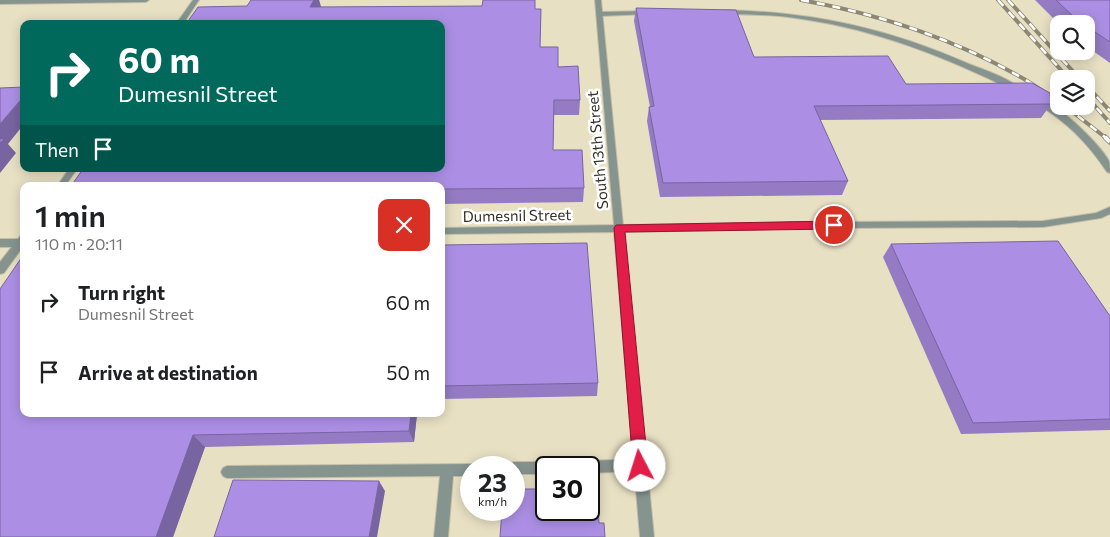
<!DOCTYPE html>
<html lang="en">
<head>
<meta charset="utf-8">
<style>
	body { margin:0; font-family:Commissioner,sans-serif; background:#f6f6f6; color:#202124; height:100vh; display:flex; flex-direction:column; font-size:19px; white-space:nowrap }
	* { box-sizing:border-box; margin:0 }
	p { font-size:16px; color:#757577 }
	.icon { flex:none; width:28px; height:28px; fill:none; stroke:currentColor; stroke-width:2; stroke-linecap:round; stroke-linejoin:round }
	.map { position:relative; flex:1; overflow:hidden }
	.drawer { position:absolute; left:20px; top:182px; width:425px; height:235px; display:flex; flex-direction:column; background:#fff; border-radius:10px; box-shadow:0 2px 12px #0003 }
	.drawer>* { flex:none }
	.banner { position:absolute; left:20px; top:20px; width:425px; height:152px; border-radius:10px; box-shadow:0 2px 12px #0003; background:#00695c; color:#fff; overflow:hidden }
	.buttons { position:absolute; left:1050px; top:15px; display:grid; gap:10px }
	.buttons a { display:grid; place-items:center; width:45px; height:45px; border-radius:10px; background:#fff; box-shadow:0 2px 12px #0003; font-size:25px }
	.speed { position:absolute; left:460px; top:456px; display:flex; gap:10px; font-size:25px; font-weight:700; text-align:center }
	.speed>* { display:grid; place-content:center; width:65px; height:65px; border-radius:50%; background:#fff; box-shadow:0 2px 12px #0003; line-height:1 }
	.speed small { font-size:12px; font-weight:400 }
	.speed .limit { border:2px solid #111; border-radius:8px; background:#fff; color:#111 }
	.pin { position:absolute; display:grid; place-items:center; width:42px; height:42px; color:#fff; margin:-21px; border:2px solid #fff; border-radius:50%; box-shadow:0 1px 5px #0007 }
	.me { position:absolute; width:55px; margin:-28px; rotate:355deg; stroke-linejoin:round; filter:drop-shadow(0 0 4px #0008) }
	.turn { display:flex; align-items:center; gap:18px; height:105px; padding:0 15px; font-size:22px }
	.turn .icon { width:65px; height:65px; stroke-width:2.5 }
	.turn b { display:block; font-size:35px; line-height:42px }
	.then { display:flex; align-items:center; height:48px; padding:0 15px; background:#0003; gap:10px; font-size:19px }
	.round { display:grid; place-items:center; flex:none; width:52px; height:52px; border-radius:10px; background:#f6f6f6 }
	.overview { display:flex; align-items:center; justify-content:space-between; height:85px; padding:0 15px }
	h1 { font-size:30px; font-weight:600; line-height:38px }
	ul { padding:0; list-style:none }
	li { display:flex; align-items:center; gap:15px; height:70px; padding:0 15px }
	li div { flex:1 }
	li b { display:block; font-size:19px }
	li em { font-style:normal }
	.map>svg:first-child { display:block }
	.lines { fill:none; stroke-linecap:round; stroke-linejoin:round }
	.service-casing { stroke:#c4bda4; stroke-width:2 }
	.minor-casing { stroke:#c4bda4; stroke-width:2 }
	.tertiary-casing { stroke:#c4bda4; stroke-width:2 }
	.service { fill:#869490; fill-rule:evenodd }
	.minor { fill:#869490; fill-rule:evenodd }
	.tertiary { fill:#869490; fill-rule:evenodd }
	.rail-far1-casing { stroke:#8d8874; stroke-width:4 }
	.rail-casing { stroke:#8d8874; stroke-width:5.5 }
	.rail-far1 { stroke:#fff; stroke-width:2.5; stroke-dasharray:8; stroke-linecap:butt }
	.rail { stroke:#fff; stroke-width:4; stroke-dasharray:11; stroke-linecap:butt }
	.wall { fill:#947bc4 }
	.shaded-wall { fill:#7864a0 }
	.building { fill:#ac8fe4; stroke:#7864a0 }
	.route { fill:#e11d48; stroke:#92132f }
	.labels { text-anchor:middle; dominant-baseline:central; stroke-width:5; stroke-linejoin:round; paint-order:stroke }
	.street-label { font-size:15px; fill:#343126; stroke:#fff }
</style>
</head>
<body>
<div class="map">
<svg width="1110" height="537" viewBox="0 0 1110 537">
	<rect width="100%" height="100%" fill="#e8e0c3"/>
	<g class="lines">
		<g class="service-casing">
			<g id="service">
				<path d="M 724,10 C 813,12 887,28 969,64 C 985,70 1009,78 1021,89 L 1017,91 L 1014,91 C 946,57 877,30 802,19 C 788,17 774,15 760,15 C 747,14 734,15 722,13 L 721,12 Z"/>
				<polygon points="647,11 650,13 649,14 600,16 597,14 600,12"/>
				<path d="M 1035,99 C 1053,97 1101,145 1109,161 C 1110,165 1110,169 1110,173 L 1107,172 C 1088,143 1065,120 1035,103 Z"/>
				<polygon points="1110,207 1110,214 1101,218 1043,227 833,228 828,225 833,222 1043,221 1096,213"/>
				<polygon points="641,459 645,461 647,465 645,469 641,471 589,473 589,468 546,468 546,474 514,474 514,468 508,468 510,464 514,462 546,462 551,465 556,462"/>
				<polygon points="471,464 476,468 471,468 471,476 453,476 448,537 434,537 440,476 227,478 223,476 221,472 223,468 227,466"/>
			</g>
		</g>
		<g class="minor-casing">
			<g id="minor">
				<polygon points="0,0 149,0 146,2 0,4"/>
				<polygon points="595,0 601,0 623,225 833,222 838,225 833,228 624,232 654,537 640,537 614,232 441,234 441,228 614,225"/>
				<rect x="0" y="239" width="24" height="8"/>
			</g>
		</g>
		<g class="tertiary-casing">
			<g id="tertiary">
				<polygon points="193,0 199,0 183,24 176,24"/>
				<polygon points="69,169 77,169 65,186 57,186"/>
				<polygon points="24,234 24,245 4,273 0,274 0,262 21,235"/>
			</g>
		</g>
		<use href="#service" class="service"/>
		<use href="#minor" class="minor"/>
		<use href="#tertiary" class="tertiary"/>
		<g class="rail-far1-casing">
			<g id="rail-far1">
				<path d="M 801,0 C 879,14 955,39 1024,79 C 1036,86 1047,94 1059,102"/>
				<polyline points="998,0 1069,79"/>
				<polyline points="1008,0 1080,79"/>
				<polyline points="1086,85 1110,111"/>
				<polyline points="1086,96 1110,123"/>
				<polyline points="1065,106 1106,138"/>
			</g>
		</g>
		<g class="rail-casing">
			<polyline id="rail" points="1105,137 1110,142"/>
		</g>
		<use href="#rail-far1" class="rail-far1"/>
		<use href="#rail" class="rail"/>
	</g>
	<g class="wall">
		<polygon points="251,0 319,0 321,7 541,9 540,47 558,67 580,100 579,115 554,115 553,150 584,188 583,202 441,204 441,186 247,6"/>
		<polygon points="1035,0 1110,0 1110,63 1086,46 1086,24 1059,24"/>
		<polygon points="636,8 754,57 906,84 1051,104 1041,118 820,120 848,181 842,195 660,197 647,121 649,107 650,107 634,21"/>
		<polygon points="891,244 1110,316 1110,430 961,434 883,257"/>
		<polygon points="441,245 598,383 597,396 441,399"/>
		<polygon points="24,414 417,414 414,442 205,447 173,537 0,537"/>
	</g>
	<g class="shaded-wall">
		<polygon points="314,0 319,0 321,7 310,7"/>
		<polygon points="24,96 24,124 8,144 16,153 0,173 0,124"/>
		<polygon points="411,414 417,414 414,442 409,431"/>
		<polygon points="193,435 205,447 173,537 156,537"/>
		<polygon points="379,481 385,491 377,537 369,537"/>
	</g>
	<g class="building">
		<polygon points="251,0 314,0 310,7 482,6 483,0 535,0 535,9 541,9 540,47 558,47 558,67 578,66 580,100 554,100 553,150 582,150 584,188 441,189 441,186 71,186 83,169 441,169 441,24 186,24 198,7 247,6"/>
		<polygon points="1056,0 1110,0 1110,42 1086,26 1086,24 1083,24 1075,18"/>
		<polygon points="636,8 736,10 754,57 888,56 906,84 1032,83 1050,93 1051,104 814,106 848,181 663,183 649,107 654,106"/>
		<polygon points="24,87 24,96 0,124 0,88"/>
		<polygon points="0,139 4,139 0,143"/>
		<polygon points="1058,241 1110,316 1110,419 973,423 891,244"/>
		<polygon points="587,243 598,383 441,386 441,245"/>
		<polygon points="24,254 24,414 411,414 409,431 193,435 156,537 0,537 0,289"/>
		<polygon points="589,472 596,472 599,523 604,523 605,537 500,537 502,510 514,510 514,489 546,489 546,510 589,510"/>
		<polygon points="233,480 379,481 369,537 214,537"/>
	</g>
	<polygon class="route" points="834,221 839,225 834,229 625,232 648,466 646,470 640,472 635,470 633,466 614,228 616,225"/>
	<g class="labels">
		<g class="street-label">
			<text transform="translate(597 150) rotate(-95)">South 13th Street</text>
			<text transform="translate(517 215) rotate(-1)">Dumesnil Street</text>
		</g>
	</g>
</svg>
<div class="buttons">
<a><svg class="icon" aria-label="search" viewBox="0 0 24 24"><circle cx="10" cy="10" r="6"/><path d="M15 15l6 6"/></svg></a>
<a><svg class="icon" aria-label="layers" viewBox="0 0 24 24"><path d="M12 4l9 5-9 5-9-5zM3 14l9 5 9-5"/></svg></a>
</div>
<div class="speed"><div>23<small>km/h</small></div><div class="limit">30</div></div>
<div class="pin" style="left:834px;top:225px;background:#d93025"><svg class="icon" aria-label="arrive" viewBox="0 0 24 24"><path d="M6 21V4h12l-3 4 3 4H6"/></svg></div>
<svg class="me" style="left:640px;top:466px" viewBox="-20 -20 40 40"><circle r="19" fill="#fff"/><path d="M0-13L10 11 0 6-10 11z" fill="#e11d48"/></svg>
<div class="banner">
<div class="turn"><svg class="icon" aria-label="right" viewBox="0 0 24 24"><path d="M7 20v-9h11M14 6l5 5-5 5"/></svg><div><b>60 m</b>Dumesnil Street</div></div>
<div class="then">Then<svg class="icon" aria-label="arrive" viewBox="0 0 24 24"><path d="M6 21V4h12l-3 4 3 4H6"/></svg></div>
</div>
<section class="drawer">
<div class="overview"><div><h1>1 min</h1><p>110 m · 20:11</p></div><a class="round" style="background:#d93025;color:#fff"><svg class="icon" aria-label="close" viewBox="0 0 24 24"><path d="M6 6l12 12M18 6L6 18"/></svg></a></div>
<ul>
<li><svg class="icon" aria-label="right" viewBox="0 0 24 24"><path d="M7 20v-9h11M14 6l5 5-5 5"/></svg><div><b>Turn right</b><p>Dumesnil Street</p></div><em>60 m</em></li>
<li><svg class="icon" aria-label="arrive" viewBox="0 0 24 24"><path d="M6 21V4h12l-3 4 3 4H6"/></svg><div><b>Arrive at destination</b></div><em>50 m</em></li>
</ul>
</section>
</div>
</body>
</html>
